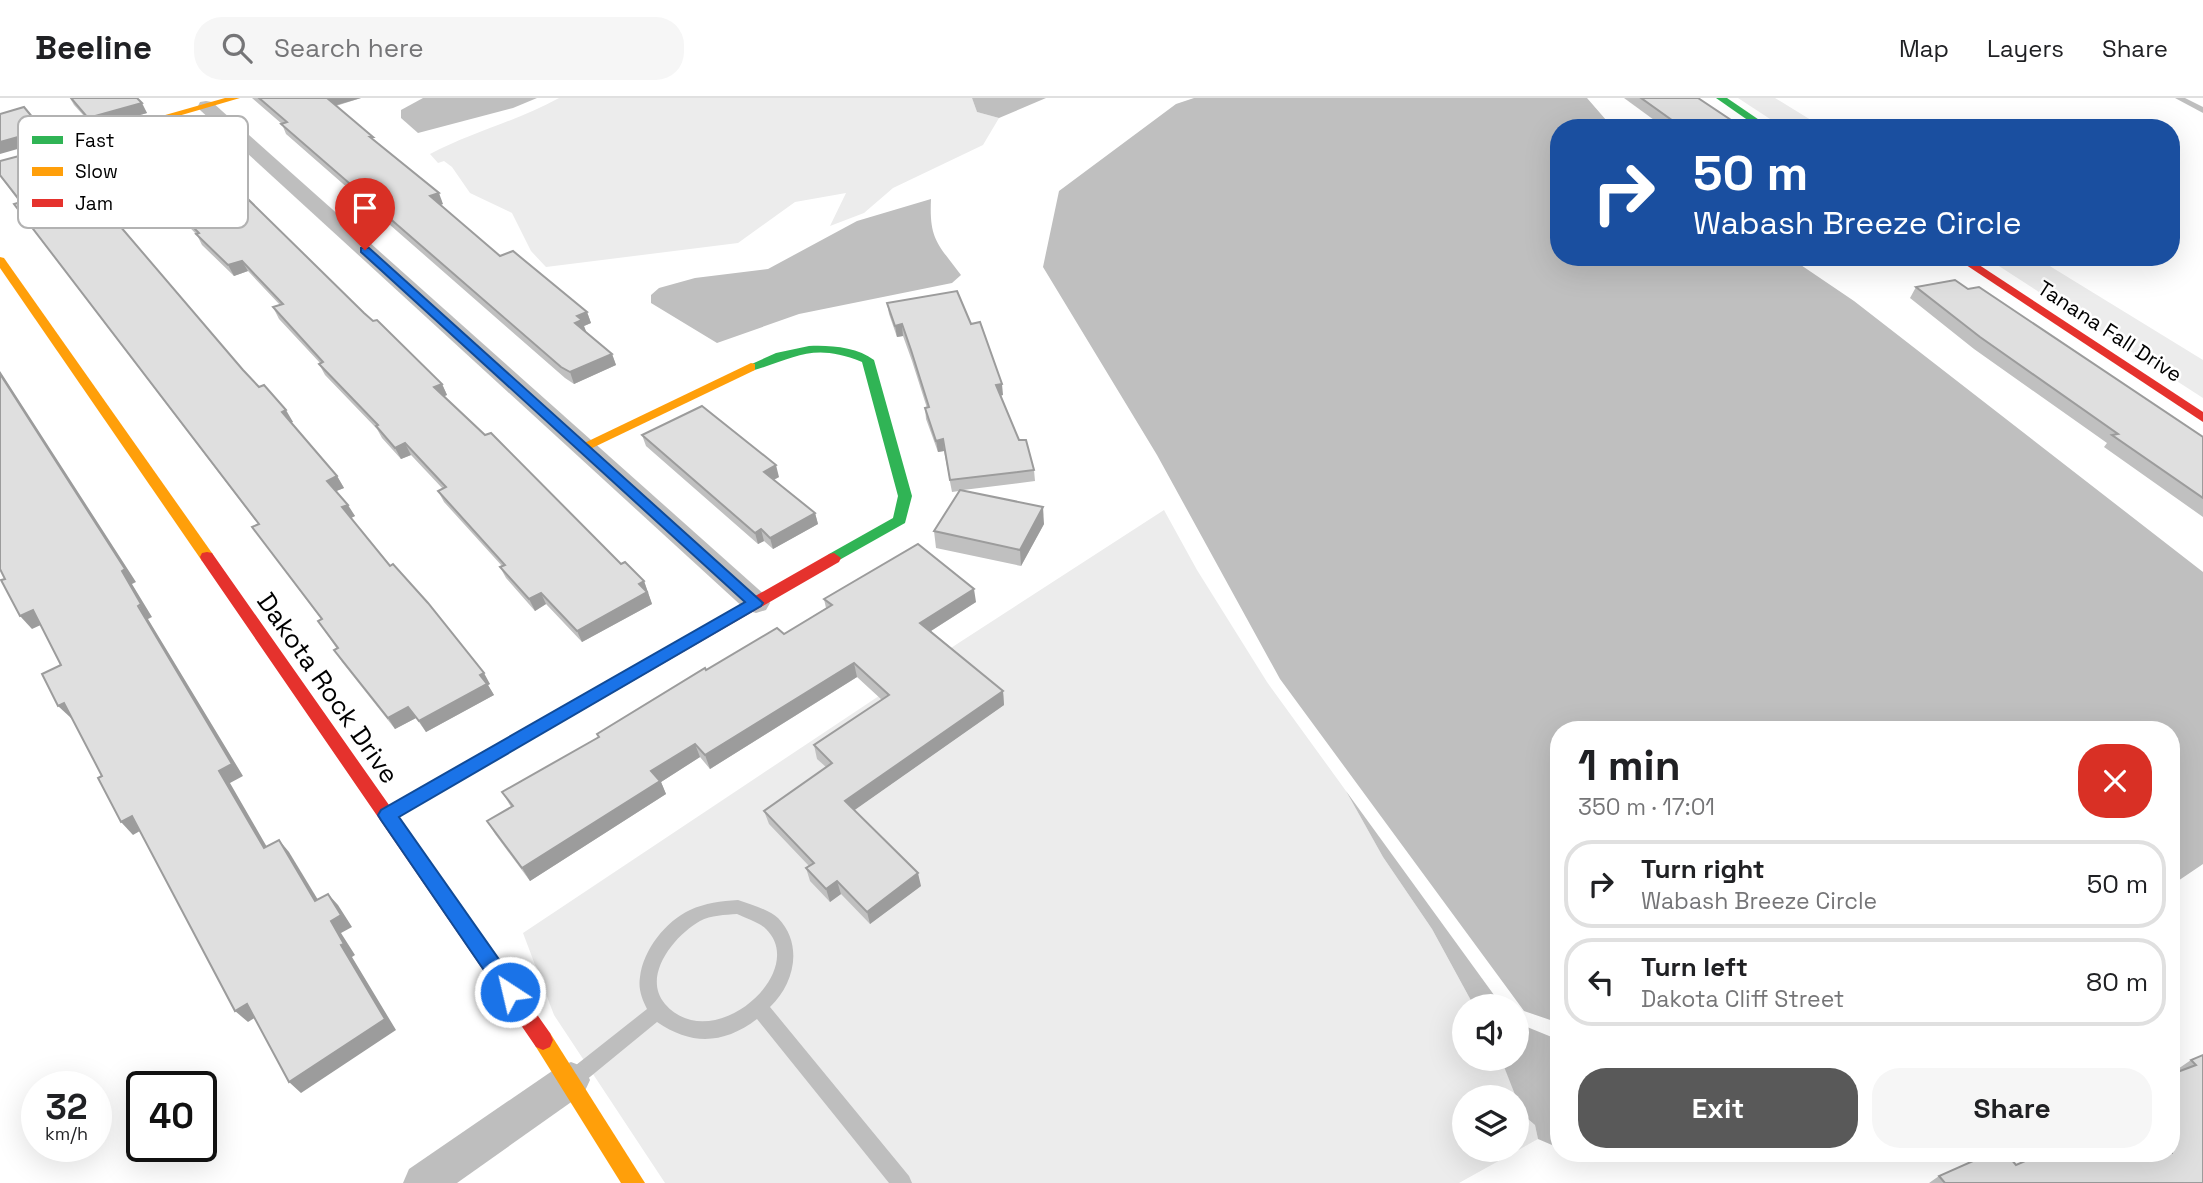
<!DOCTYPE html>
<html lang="en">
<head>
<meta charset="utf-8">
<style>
	body { margin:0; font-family:"Space Grotesk",sans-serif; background:#f6f6f6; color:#202124; height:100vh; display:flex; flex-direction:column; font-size:26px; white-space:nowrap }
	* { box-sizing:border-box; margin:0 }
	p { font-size:23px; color:#757577 }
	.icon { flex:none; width:38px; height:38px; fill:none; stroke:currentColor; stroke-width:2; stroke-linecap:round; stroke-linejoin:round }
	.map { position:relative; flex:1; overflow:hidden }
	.side { position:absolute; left:1550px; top:623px; width:630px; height:441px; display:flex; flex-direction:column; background:#fff; border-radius:28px; box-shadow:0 7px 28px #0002 }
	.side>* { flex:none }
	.top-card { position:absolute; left:1550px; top:21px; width:630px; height:147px; border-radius:28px; box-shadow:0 7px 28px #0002; background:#1a4fa0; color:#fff; overflow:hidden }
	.fabs { position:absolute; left:1452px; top:896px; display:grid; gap:14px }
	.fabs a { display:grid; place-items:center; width:77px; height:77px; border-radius:50%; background:#fff; box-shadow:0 7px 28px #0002; font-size:35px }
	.speed { position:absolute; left:21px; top:973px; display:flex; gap:14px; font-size:35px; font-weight:700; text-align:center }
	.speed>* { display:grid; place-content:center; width:91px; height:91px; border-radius:50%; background:#fff; box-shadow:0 7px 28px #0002; line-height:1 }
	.speed small { font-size:18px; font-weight:400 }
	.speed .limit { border:4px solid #111; border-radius:10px; background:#fff; color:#111 }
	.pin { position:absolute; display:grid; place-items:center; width:60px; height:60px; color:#fff; margin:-72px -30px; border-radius:50% 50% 50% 0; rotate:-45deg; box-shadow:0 0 7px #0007 }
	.pin .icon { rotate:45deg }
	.me { position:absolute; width:77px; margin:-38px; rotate:325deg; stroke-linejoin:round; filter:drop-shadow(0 0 5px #0008) }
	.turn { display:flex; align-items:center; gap:24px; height:147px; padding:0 28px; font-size:32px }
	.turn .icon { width:91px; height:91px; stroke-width:2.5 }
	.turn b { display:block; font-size:49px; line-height:60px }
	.round { display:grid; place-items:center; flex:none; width:74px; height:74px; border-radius:28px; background:#f6f6f6 }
	.overview { display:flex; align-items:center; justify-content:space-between; height:119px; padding:0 28px }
	h1 { font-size:42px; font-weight:700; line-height:52px }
	.cta { display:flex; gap:14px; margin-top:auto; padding:14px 28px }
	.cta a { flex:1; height:80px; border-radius:28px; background:#595959; color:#fff; font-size:28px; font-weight:700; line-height:80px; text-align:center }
	.cta a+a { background:#f6f6f6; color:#202124 }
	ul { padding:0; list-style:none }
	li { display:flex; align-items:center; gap:21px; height:88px; margin:0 14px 10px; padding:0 14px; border:4px solid #e0e0e0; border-radius:28px }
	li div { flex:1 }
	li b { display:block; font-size:26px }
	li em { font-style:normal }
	header { display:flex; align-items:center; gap:42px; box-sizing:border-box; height:98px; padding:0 35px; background:#fff; border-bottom:2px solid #e0e0e0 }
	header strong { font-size:33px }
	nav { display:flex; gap:38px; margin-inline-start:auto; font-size:24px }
	.search { width:490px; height:63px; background:#f6f6f6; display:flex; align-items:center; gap:18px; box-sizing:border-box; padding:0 24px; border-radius:28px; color:#757577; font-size:26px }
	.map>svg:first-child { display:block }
	.green { fill:#ececec }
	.water { fill:#bfbfbf }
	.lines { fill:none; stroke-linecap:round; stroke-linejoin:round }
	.lane { fill:#bebebe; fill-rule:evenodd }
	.street { fill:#bebebe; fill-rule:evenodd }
	.fast { fill:#30b455; fill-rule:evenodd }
	.slow { fill:#ff9f0a; fill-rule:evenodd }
	.jam { fill:#e5322d; fill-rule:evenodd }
	.wall { fill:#c0c0c0 }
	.shaded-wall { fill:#9c9c9c }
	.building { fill:#dfdfdf; stroke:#9c9c9c; stroke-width:2 }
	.route { fill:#1a73e8; stroke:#114b97; stroke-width:2 }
	.labels { text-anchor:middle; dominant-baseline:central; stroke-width:5; stroke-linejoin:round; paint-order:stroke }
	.far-street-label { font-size:21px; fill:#000; stroke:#fff }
	.street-label { font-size:26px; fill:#000; stroke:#fff }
	.key { fill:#fff; stroke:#b2b2b2; stroke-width:2 }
	.key-label { font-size:19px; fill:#000 }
</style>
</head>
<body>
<header>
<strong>Beeline</strong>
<div class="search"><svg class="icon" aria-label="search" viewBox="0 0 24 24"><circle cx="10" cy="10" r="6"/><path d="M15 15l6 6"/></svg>Search here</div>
<nav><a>Map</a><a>Layers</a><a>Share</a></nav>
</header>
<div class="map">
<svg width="2203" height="1085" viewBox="0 0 2203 1085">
	<rect width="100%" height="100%" fill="#fff"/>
	<g class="green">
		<path d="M 559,0 L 972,0 L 977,14 L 999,20 L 983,47 L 893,90 L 864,115 L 830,128 L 846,95 L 795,104 L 738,145 L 546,169 L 531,153 L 512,115 L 470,95 L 452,69 L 444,63 L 438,65 L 430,56 C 472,34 517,23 559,0 Z"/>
		<polygon points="1738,0 1775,0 1824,30 1784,30"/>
		<polygon points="1985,159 2035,159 2203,262 2203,300"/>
		<polygon points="1164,412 1197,472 1267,584 1346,693 1383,759 1432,831 1474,908 1465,908 1465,961 1501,961 1517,999 1465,999 1465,1052 1517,1052 1517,1000 1523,1017 1535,1027 1538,1041 1459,1085 665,1085 554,917 523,835 957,546"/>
	</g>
	<g class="water">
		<polygon points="423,0 537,0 513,10 418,35 401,20 401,12"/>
		<polygon points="972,0 1046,0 999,20 977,14"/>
		<polygon points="1194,0 1587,0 1613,30 1559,30 1559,159 1789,159 1854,203 2203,474 2203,766 2172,787 2172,632 1559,632 1559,925 1524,913 1280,581 1157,357 1043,169 1059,93 1176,6"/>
		<path d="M 931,101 C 929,142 938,146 961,177 L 952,185 L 799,216 L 717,245 L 651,205 L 651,197 L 659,190 L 695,180 L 768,171 L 857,123 Z"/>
		<polygon points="1346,693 1502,908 1474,908 1432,831 1383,759"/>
		<polygon points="1517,925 1559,942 1559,1050 1538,1041 1535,1027 1523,1017 1501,961 1517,961"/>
	</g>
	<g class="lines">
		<g class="lane">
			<polygon points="2175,0 2185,0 2203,9 2203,15"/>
			<path d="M 738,802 C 750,806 770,812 778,820 C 804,847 794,886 770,909 L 909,1078 L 912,1085 L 889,1085 L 757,921 C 724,946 692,948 657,924 L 585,983 L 578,986 L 571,983 L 569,977 L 571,971 L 647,911 C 642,901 638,891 640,879 C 643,852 666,823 690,812 C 705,805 721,803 738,802 ZM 737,816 C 745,820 759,824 766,831 C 810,874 712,960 665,906 C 641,878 675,837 700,823 C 711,817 725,817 737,816 Z"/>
		</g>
		<g class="street">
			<polygon points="206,3 212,4 766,498 770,505 766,512 756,515 746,512 200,12 198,8 200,4"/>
			<polygon points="571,964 584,969 590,982 584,995 457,1085 403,1085 409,1071 558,969"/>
		</g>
		<g class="fast">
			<polygon points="1716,0 1727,0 1771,30 1759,30"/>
			<path d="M 809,248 C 830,247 857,249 874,262 L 912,398 L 905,425 L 834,465 L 827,460 L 829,456 L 893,420 L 898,398 L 862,264 C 812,244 797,260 751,273 L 745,269 L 776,255 Z"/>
		</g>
		<g class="slow">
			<polygon points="225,0 240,0 0,70 0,64"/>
			<polygon points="0,159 4,160 212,455 214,459 212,463 202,463 0,170"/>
			<polygon points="751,265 755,266 755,272 588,352 583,353 576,349"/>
			<polygon points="543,932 550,935 645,1085 621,1085 536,949 533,942 536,935"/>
		</g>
		<g class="jam">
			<polygon points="1954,159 1967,159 2203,314 2203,324"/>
			<polygon points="207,454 212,455 389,707 829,456 834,455 841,460 839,464 398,719 550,935 553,942 550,949 543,952 536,949 202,463 200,459 202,455"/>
		</g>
	</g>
	<g class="wall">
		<polygon points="70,0 137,0 147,15 95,30 74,7"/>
		<polygon points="252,0 361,0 336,8 443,106 440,107 500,158 587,214 591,225 584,228 585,234 612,256 616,267 574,286 565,280 286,36 282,26"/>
		<polygon points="1624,0 1698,0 1743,30 1665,30"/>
		<polygon points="103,36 196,59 364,215 442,286 447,297 444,298 621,466 644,483 652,506 582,544 546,506 535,513 506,480 500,469 502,468 444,404 438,393 443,391 411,357 401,361 382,340 377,331 325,277 319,266 320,265 279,221 273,209 280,207 248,173 234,178 202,147 197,137 109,46"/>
		<polygon points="0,63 72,66 78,77 61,82 85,112 293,324 291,324 337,378 344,390 336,393 355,418 351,420 490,586 488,587 494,597 426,634 416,620 395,631 342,564 334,552 337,551 318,523 321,521 252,429 258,426 22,117 14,106 20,105 0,78"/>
		<polygon points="1916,189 2203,339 2203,419 2104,349 2107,345 1974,251 1910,200"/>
		<polygon points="887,205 971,226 1003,297 1000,298 1019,342 1034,372 1035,383 963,392 1044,426 1021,468 936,450 934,433 959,393 952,394 944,353 938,354 926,321 925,310 927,310 912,263 903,238 897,239 889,216"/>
		<polygon points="642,337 779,379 774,382 815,415 818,426 773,451 764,443 758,446 646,348"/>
		<polygon points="824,501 976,504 931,533 1003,593 1004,607 854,712 921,788 870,826 841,796 830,804 810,783 806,770 809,768 769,726 764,713 826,669 817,661 814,647 882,602 857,579 710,671 700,659 661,684 666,696 530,783 495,736 487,723 511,709 502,694 599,639 597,636 706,572 784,536 826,510"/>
		<polygon points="2203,957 2203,1085 1929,1085 1939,1078 2016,1067 2172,1055 2172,975 2191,962"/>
	</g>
	<g class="shaded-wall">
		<polygon points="326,0 361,0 330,9"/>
		<polygon points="142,5 147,15 95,30 88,20"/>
		<polygon points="43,32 49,42 0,56 0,44"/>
		<polygon points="72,66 78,77 59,82 53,72"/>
		<polygon points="439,95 443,106 435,109 430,98"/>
		<polygon points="242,163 248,173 234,178 228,167"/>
		<polygon points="587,214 591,225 584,228 586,233 579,236 575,225 577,218"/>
		<polygon points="902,226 903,238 897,239 895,228"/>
		<polygon points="612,256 616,267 574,286 570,274"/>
		<polygon points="0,273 136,484 132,486 152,519 148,521 243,678 230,685 275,763 264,750 219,673 122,473 0,276"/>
		<polygon points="442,286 447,297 440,300 434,289"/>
		<polygon points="1002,286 1003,297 997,298 996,287"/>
		<polygon points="286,312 293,324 289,325 282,314"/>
		<polygon points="943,341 944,353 938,354 936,343"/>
		<polygon points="405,345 411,357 401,361 395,350"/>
		<polygon points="776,367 779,379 767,385 764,374"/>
		<polygon points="337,378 344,390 334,394 327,383"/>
		<polygon points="348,407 355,418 349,421 342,409"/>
		<polygon points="1043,409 1044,426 1021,468 1020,452"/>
		<polygon points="815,415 818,426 773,451 770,440"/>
		<polygon points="761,431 764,443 758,446 755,435"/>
		<polygon points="644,483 652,506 582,544 577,533"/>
		<polygon points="974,491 976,504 923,538 920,525"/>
		<polygon points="541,495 546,506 535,513 529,501"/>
		<polygon points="33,512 45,525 32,531 20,518"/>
		<polygon points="854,565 857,579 710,671 705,657"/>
		<polygon points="484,575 490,586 488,587 494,597 426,634 419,623"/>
		<polygon points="1003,593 1004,607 849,716 845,703"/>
		<polygon points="64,605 76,618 71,620 58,608"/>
		<polygon points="408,609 416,620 395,631 388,620"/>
		<polygon points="695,646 700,659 661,684 666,696 530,783 522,770 651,673"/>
		<polygon points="132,718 145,730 133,737 121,724"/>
		<polygon points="279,742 289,754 326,815 315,803"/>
		<polygon points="918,775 921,788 870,826 867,814"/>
		<polygon points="837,783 841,796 830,804 826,791"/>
		<polygon points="328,796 338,807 352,829 341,835 355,857 352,859 396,932 301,995 289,984 341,847 331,823"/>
		<polygon points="247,906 259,917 248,924 235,913"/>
	</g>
	<g class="building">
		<polygon points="71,0 137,0 142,5 88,20"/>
		<polygon points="259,0 327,0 373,39 370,39 439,95 430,98 500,158 513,153 587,214 577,218 582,222 575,225 612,256 570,274 561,269 281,26 287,24"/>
		<polygon points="1641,0 1698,0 1743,30 1683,30"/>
		<polygon points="24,9 43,32 0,44 0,16"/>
		<polygon points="157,20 196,59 203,57 364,215 373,223 377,222 442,286 434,289 485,337 491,335 621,466 625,464 644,483 639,486 647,494 577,533 541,495 529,501 500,469 505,467 438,393 446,389 405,345 395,350 376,328 378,327 319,266 323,264 273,209 283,206 242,163 228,167 196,136 199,135 103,36"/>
		<polygon points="57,48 72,66 53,72 85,112 102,107 243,272 259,289 264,287 286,312 282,314 337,378 327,383 348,407 342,409 390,468 393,466 428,505 484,575 480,577 487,586 419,623 408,609 388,620 334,552 338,550 318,523 322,521 252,429 259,426 14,106 21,104 0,77 0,63"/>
		<polygon points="1955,182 1968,191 1979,189 2203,339 2203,400 2112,337 2118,336 1980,239 1916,189"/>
		<polygon points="957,193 971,226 980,224 1002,286 996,287 1019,342 1026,342 1034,372 950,382 943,341 936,343 925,310 929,309 911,252 902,226 895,228 887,205"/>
		<polygon points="0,276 125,471 122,473 141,506 138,508 232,666 219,673 264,750 279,742 315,803 328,796 341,817 331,823 344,846 341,847 385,921 289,984 247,906 235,913 132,718 121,724 98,680 102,678 64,605 58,608 42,576 61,567 33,512 20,518 1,482 5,481 0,471"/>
		<polygon points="702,308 776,367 764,374 815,415 770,440 761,431 755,435 642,337"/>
		<polygon points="960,392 1043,409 1020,452 934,433"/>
		<polygon points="918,446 974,491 920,525 1003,593 845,703 918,775 867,814 837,783 826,791 806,770 814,765 764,713 832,665 814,647 889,597 854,565 705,657 695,646 651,673 660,683 522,770 487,723 513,708 502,694 599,639 597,636 705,570 706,572 777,530 784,536 832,507 824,501"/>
		<polygon points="2203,957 2203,1085 1945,1085 1939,1078 1991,1055 2006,1055 2016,1067 2044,1055 2172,1055 2172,976 2196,967 2191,962"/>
	</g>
	<polygon class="route" points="361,150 369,150 763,505 761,508 399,719 517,887 520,894 517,900 510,903 503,900 381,722 378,717 381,712 745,504 361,154"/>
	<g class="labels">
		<g class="far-street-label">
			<text transform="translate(2110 233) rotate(33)">Tanana Fall Drive</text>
		</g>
		<g class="street-label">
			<text transform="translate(328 590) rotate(55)">Dakota Rock Drive</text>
		</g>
	</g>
	<rect x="18" y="18" width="230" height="112" rx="10" class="key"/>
	<rect x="32" y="38" width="31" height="8" fill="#30b455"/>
	<rect x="32" y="69" width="31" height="9" fill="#ff9f0a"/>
	<rect x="32" y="101" width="31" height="8" fill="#e5322d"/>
	<g class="key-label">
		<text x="75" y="49">Fast</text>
		<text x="75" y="80">Slow</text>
		<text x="75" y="112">Jam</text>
	</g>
</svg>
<div class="fabs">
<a><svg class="icon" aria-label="sound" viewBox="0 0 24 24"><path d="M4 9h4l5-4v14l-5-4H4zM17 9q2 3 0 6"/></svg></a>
<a><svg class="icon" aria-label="layers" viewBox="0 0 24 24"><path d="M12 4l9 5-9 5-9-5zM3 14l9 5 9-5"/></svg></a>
</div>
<div class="speed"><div>32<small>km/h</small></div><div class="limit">40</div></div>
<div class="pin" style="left:365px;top:152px;background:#d93025"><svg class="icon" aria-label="arrive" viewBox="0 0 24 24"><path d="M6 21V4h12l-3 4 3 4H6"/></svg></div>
<svg class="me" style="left:510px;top:894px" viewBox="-20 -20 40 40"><circle r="17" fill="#1a73e8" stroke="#fff" stroke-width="3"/><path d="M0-11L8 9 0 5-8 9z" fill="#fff"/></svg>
<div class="top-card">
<div class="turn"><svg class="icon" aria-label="right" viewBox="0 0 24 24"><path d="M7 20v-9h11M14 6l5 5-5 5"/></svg><div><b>50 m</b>Wabash Breeze Circle</div></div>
</div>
<section class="side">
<div class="overview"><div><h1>1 min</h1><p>350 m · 17:01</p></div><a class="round" style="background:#d93025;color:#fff"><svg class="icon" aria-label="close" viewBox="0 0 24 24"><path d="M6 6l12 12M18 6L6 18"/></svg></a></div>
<ul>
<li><svg class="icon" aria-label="right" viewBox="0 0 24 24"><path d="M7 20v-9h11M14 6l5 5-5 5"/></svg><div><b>Turn right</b><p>Wabash Breeze Circle</p></div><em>50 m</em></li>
<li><svg class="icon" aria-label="left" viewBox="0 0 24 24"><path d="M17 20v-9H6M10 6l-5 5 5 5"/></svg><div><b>Turn left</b><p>Dakota Cliff Street</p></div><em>80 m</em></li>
</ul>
<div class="cta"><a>Exit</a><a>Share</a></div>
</section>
</div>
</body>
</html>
